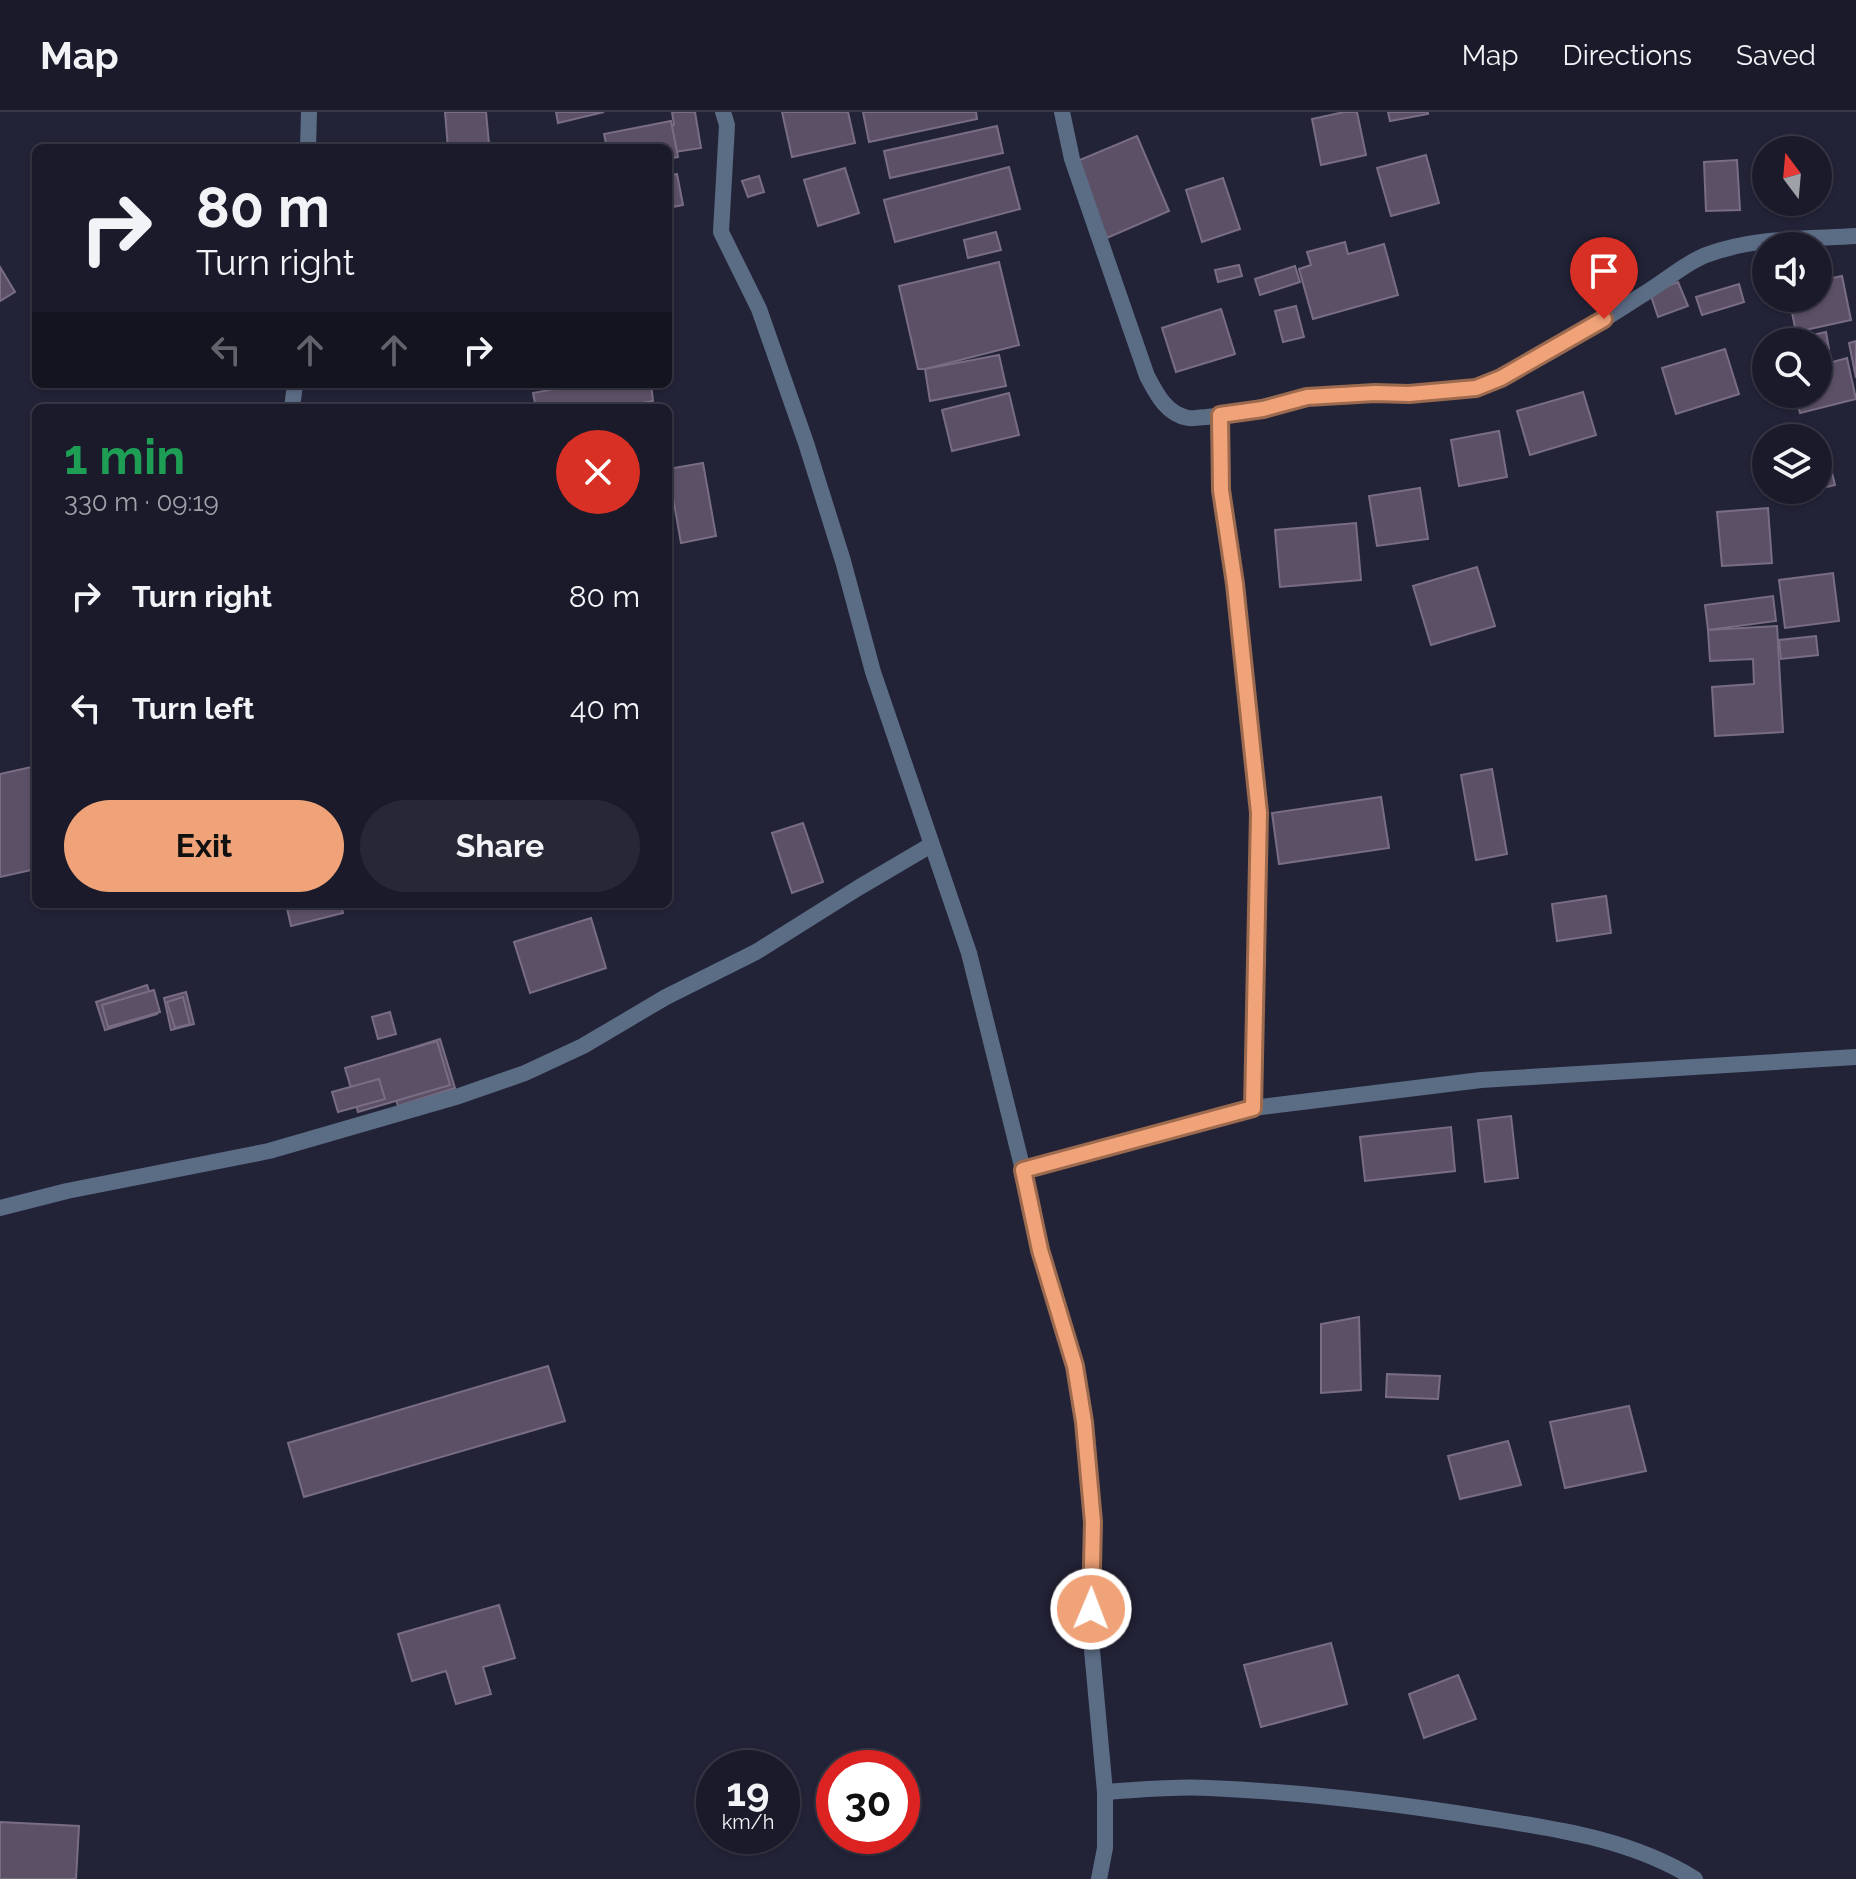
<!DOCTYPE html>
<html lang="en">
<head>
<meta charset="utf-8">
<style>
	body { margin:0; font-family:Raleway,sans-serif; background:#272736; color:#f1f3f6; height:100vh; display:flex; flex-direction:column; font-size:30px; white-space:nowrap }
	* { box-sizing:border-box; margin:0 }
	p { font-size:26px; color:#9fa1a8 }
	.icon { flex:none; width:44px; height:44px; fill:none; stroke:currentColor; stroke-width:2; stroke-linecap:round; stroke-linejoin:round }
	.map { position:relative; flex:1; overflow:hidden }
	.panel { position:absolute; left:32px; top:292px; width:640px; height:504px; display:flex; flex-direction:column; background:#1a1a2a; border-radius:12px; box-shadow:0 2px 6px #0004,0 0 0 2px #383847 }
	.panel>* { flex:none }
	.guide { position:absolute; left:32px; top:32px; width:640px; height:244px; border-radius:12px; box-shadow:0 2px 6px #0004,0 0 0 2px #383847; background:#1a1a2a; color:#f1f3f6; overflow:hidden }
	.needle { width:52px; rotate:344deg }
	.fabs { position:absolute; left:1752px; top:24px; display:grid; gap:16px }
	.fabs a { display:grid; place-items:center; width:80px; height:80px; border-radius:50%; background:#1a1a2a; box-shadow:0 2px 6px #0004,0 0 0 2px #383847; font-size:40px }
	.speed { position:absolute; left:696px; top:1638px; display:flex; gap:16px; font-size:40px; font-weight:700; text-align:center }
	.speed>* { display:grid; place-content:center; width:104px; height:104px; border-radius:50%; background:#1a1a2a; box-shadow:0 2px 6px #0004,0 0 0 2px #383847; line-height:1 }
	.speed small { font-size:20px; font-weight:400 }
	.speed .limit { border:12px solid #d22; background:#fff; color:#111 }
	.pin { position:absolute; display:grid; place-items:center; width:68px; height:68px; color:#fff; margin:-82px -34px; border-radius:50% 50% 50% 0; rotate:-45deg; box-shadow:0 0 8px #0007 }
	.pin .icon { rotate:45deg }
	.me { position:absolute; width:88px; margin:-44px; rotate:1deg; stroke-linejoin:round; filter:drop-shadow(0 0 6px #0008) }
	.turn { display:flex; align-items:center; gap:28px; height:168px; padding:0 32px; font-size:36px }
	.turn .icon { width:104px; height:104px; stroke-width:2.5 }
	.turn b { display:block; font-size:56px; line-height:68px }
	.lanes { display:flex; align-items:center; height:76px; padding:0 32px; background:#0003; justify-content:center; gap:40px; direction:ltr }
	.lanes .off { opacity:.35 }
	.round { display:grid; place-items:center; flex:none; width:84px; height:84px; border-radius:42px; background:#272736 }
	.overview { display:flex; align-items:center; justify-content:space-between; height:136px; padding:0 32px }
	h1 { font-size:48px; font-weight:700; line-height:60px; color:#1e9e55 }
	.primary-button { display:flex; gap:16px; margin-top:auto; padding:16px 32px }
	.primary-button a { flex:1; height:92px; border-radius:48px; background:#f0a378; color:#111; font-size:32px; font-weight:700; line-height:92px; text-align:center }
	.primary-button a+a { background:#272736; color:#f1f3f6 }
	ul { padding:0; list-style:none }
	li { display:flex; align-items:center; gap:24px; height:112px; padding:0 32px }
	li div { flex:1 }
	li b { display:block; font-size:30px }
	li em { font-style:normal }
	header { display:flex; align-items:center; gap:48px; box-sizing:border-box; height:112px; padding:0 40px; background:#1a1a2a; border-bottom:2px solid #383847 }
	header strong { font-size:38px }
	nav { display:flex; gap:44px; margin-inline-start:auto; font-size:28px }
	.map>svg:first-child { display:block }
	.building { fill:#5b5066; stroke:#796d84; stroke-width:2 }
	.lines { fill:none; stroke-linecap:round; stroke-linejoin:round }
	.minor { stroke:#5b6c85; stroke-width:16 }
	.route-casing { stroke:#9c6a4e; stroke-width:20 }
	.route { stroke:#f0a378; stroke-width:14 }
</style>
</head>
<body>
<header>
<strong>Map</strong>
<nav><a>Map</a><a>Directions</a><a>Saved</a></nav>
</header>
<div class="map">
<svg width="1856" height="1767" viewBox="0 0 1856 1767">
	<rect width="100%" height="100%" fill="#232338"/>
	<g class="building">
		<polygon points="445,0 486,0 489,32 448,36"/>
		<polygon points="556,0 604,0 558,11"/>
		<polygon points="672,0 695,0 701,36 668,41 668,36 652,36 649,17 674,13"/>
		<polygon points="782,0 848,0 855,31 792,45"/>
		<polygon points="863,0 976,0 977,7 869,30"/>
		<polygon points="1344,0 1357,0 1366,43 1321,53 1312,7"/>
		<polygon points="1388,0 1428,0 1428,2 1390,9"/>
		<polygon points="671,9 678,45 668,47 668,36 607,36 604,22"/>
		<polygon points="997,14 1003,41 890,66 884,39"/>
		<polygon points="1137,24 1169,99 1107,126 1075,50"/>
		<polygon points="1818,42 1825,77 1818,78"/>
		<polygon points="1426,43 1439,91 1391,104 1377,56"/>
		<polygon points="1737,48 1740,98 1706,99 1704,50"/>
		<polygon points="1009,55 1020,97 895,130 884,88"/>
		<polygon points="845,56 859,101 818,114 804,68"/>
		<polygon points="677,62 683,93 668,96 668,63"/>
		<polygon points="759,64 764,80 748,85 742,69"/>
		<polygon points="1223,66 1240,117 1202,130 1186,78"/>
		<polygon points="996,120 1001,138 968,146 964,128"/>
		<polygon points="1345,130 1348,142 1384,132 1398,183 1313,207 1299,157 1311,153 1307,140"/>
		<polygon points="999,150 1019,233 925,257 918,257 899,174"/>
		<polygon points="1239,153 1242,164 1218,170 1215,158"/>
		<polygon points="1295,154 1300,170 1260,183 1255,167"/>
		<polygon points="0,155 15,180 0,189"/>
		<polygon points="1842,164 1851,208 1796,220 1789,186 1818,186 1818,169"/>
		<polygon points="1678,170 1688,194 1658,205 1650,181"/>
		<polygon points="1739,172 1744,190 1702,203 1696,185"/>
		<polygon points="1296,194 1304,225 1283,230 1275,199"/>
		<polygon points="1221,197 1235,242 1176,260 1162,216"/>
		<polygon points="1826,220 1829,237 1818,240 1818,230 1781,230"/>
		<polygon points="1856,229 1856,266 1849,231"/>
		<polygon points="1725,237 1739,282 1676,302 1662,256"/>
		<polygon points="999,243 1006,274 930,289 925,257"/>
		<polygon points="1847,246 1856,287 1800,301 1795,282 1818,282 1818,254"/>
		<polygon points="580,272 651,272 653,289 617,296 536,296 533,281"/>
		<polygon points="1583,280 1596,323 1530,343 1517,299"/>
		<polygon points="1009,281 1019,323 952,339 942,298"/>
		<polygon points="1499,319 1507,365 1459,374 1451,328"/>
		<polygon points="703,351 716,424 681,431 668,357"/>
		<polygon points="1830,352 1835,373 1818,377 1818,355"/>
		<polygon points="1420,376 1428,427 1377,434 1369,384"/>
		<polygon points="1779,378 1812,378 1780,385"/>
		<polygon points="1768,396 1772,451 1722,454 1717,400"/>
		<polygon points="1356,411 1361,468 1280,475 1275,418"/>
		<polygon points="1477,455 1495,514 1431,533 1413,474"/>
		<polygon points="1833,461 1839,509 1785,516 1779,468"/>
		<polygon points="1773,484 1776,509 1708,518 1705,493"/>
		<polygon points="1777,514 1783,620 1715,624 1712,575 1754,572 1753,547 1710,549 1708,518"/>
		<polygon points="1816,524 1818,543 1781,547 1779,528"/>
		<polygon points="36,654 36,757 0,765 0,662"/>
		<polygon points="1492,657 1507,742 1476,748 1461,663"/>
		<polygon points="1381,685 1389,736 1279,752 1272,701"/>
		<polygon points="803,711 823,770 792,781 772,721"/>
		<polygon points="1606,784 1611,821 1557,829 1552,792"/>
		<polygon points="286,792 341,792 343,801 291,814"/>
		<polygon points="591,806 606,856 530,881 514,830"/>
		<polygon points="147,873 157,902 105,918 96,890"/>
		<polygon points="154,878 160,900 108,915 102,893"/>
		<polygon points="186,880 194,912 171,918 164,886"/>
		<polygon points="183,885 190,912 175,916 167,890"/>
		<polygon points="390,900 396,922 378,927 372,905"/>
		<polygon points="440,927 455,976 398,994 383,945"/>
		<polygon points="437,929 450,973 358,1000 345,956"/>
		<polygon points="379,967 385,987 338,1000 332,980"/>
		<polygon points="1511,1004 1518,1066 1485,1070 1478,1008"/>
		<polygon points="1451,1015 1455,1059 1365,1069 1360,1025"/>
		<polygon points="1359,1205 1361,1278 1321,1281 1321,1212"/>
		<polygon points="548,1254 565,1309 304,1385 288,1331"/>
		<polygon points="1387,1262 1440,1264 1438,1287 1386,1285"/>
		<polygon points="1629,1294 1646,1359 1565,1376 1550,1310"/>
		<polygon points="1508,1329 1521,1373 1460,1387 1448,1344"/>
		<polygon points="499,1493 515,1546 483,1555 491,1582 456,1592 446,1559 412,1569 398,1522"/>
		<polygon points="1331,1531 1347,1592 1261,1615 1244,1553"/>
		<polygon points="1458,1563 1476,1607 1424,1626 1409,1582"/>
		<polygon points="0,1710 79,1714 76,1767 0,1767"/>
	</g>
	<g class="lines">
		<g class="minor">
			<polyline points="723,0 727,13 721,120 759,197 806,331 843,449 873,560 969,841 1023,1058 1040,1138 1075,1254 1084,1310 1093,1410 1091,1527 1105,1680 1105,1736 1099,1767"/>
			<path d="M 1062,0 L 1072,47 L 1147,264 C 1156,281 1166,302 1188,306 C 1193,307 1200,305 1206,305 C 1241,302 1273,291 1307,285 C 1369,275 1439,293 1498,267 C 1551,243 1601,209 1650,178 C 1668,167 1687,150 1706,143 C 1754,125 1806,127 1856,124"/>
			<polyline points="308,36 309,0"/>
			<polyline points="292,296 295,272"/>
			<polyline points="1220,303 1221,378 1235,472 1259,701 1253,996"/>
			<polyline points="1023,1058 1253,996 1481,968 1856,945"/>
			<polyline points="0,1096 67,1079 269,1039 459,984 525,961 583,934 666,885 756,840 858,776 931,733"/>
			<path d="M 1105,1680 C 1139,1678 1174,1674 1209,1676 C 1301,1680 1395,1691 1487,1706 C 1558,1717 1633,1728 1695,1767"/>
		</g>
	</g>
	<g class="lines">
		<g class="route-casing">
			<polyline id="route" points="1091,1497 1093,1410 1084,1310 1075,1254 1040,1138 1023,1058 1253,996 1259,701 1235,472 1221,378 1220,303 1263,297 1307,285 1375,281 1409,282 1476,276 1501,266 1604,207"/>
		</g>
		<use href="#route" class="route"/>
	</g>
</svg>
<div class="fabs">
<a><svg class="needle" viewBox="-14 -14 28 28"><path d="M0-13l5 13h-10z" fill="#e53935"/><path d="M0 13l5-13h-10z" fill="#9fa1a8"/></svg></a>
<a><svg class="icon" aria-label="sound" viewBox="0 0 24 24"><path d="M4 9h4l5-4v14l-5-4H4zM17 9q2 3 0 6"/></svg></a>
<a><svg class="icon" aria-label="search" viewBox="0 0 24 24"><circle cx="10" cy="10" r="6"/><path d="M15 15l6 6"/></svg></a>
<a><svg class="icon" aria-label="layers" viewBox="0 0 24 24"><path d="M12 4l9 5-9 5-9-5zM3 14l9 5 9-5"/></svg></a>
</div>
<div class="speed"><div>19<small>km/h</small></div><div class="limit">30</div></div>
<div class="pin" style="left:1604px;top:207px;background:#d93025"><svg class="icon" aria-label="arrive" viewBox="0 0 24 24"><path d="M6 21V4h12l-3 4 3 4H6"/></svg></div>
<svg class="me" style="left:1091px;top:1497px" viewBox="-20 -20 40 40"><circle r="17" fill="#f0a378" stroke="#fff" stroke-width="3"/><path d="M0-11L8 9 0 5-8 9z" fill="#fff"/></svg>
<div class="guide">
<div class="turn"><svg class="icon" aria-label="right" viewBox="0 0 24 24"><path d="M7 20v-9h11M14 6l5 5-5 5"/></svg><div><b>80 m</b>Turn right</div></div>
<div class="lanes"><svg class="icon off" aria-label="left" viewBox="0 0 24 24"><path d="M17 20v-9H6M10 6l-5 5 5 5"/></svg><svg class="icon off" aria-label="ahead" viewBox="0 0 24 24"><path d="M12 20V5M6 11l6-6 6 6"/></svg><svg class="icon off" aria-label="ahead" viewBox="0 0 24 24"><path d="M12 20V5M6 11l6-6 6 6"/></svg><svg class="icon" aria-label="right" viewBox="0 0 24 24"><path d="M7 20v-9h11M14 6l5 5-5 5"/></svg></div>
</div>
<section class="panel">
<div class="overview"><div><h1>1 min</h1><p>330 m · 09:19</p></div><a class="round" style="background:#d93025;color:#fff"><svg class="icon" aria-label="close" viewBox="0 0 24 24"><path d="M6 6l12 12M18 6L6 18"/></svg></a></div>
<ul>
<li><svg class="icon" aria-label="right" viewBox="0 0 24 24"><path d="M7 20v-9h11M14 6l5 5-5 5"/></svg><div><b>Turn right</b></div><em>80 m</em></li>
<li><svg class="icon" aria-label="left" viewBox="0 0 24 24"><path d="M17 20v-9H6M10 6l-5 5 5 5"/></svg><div><b>Turn left</b></div><em>40 m</em></li>
</ul>
<div class="primary-button"><a>Exit</a><a>Share</a></div>
</section>
</div>
</body>
</html>
